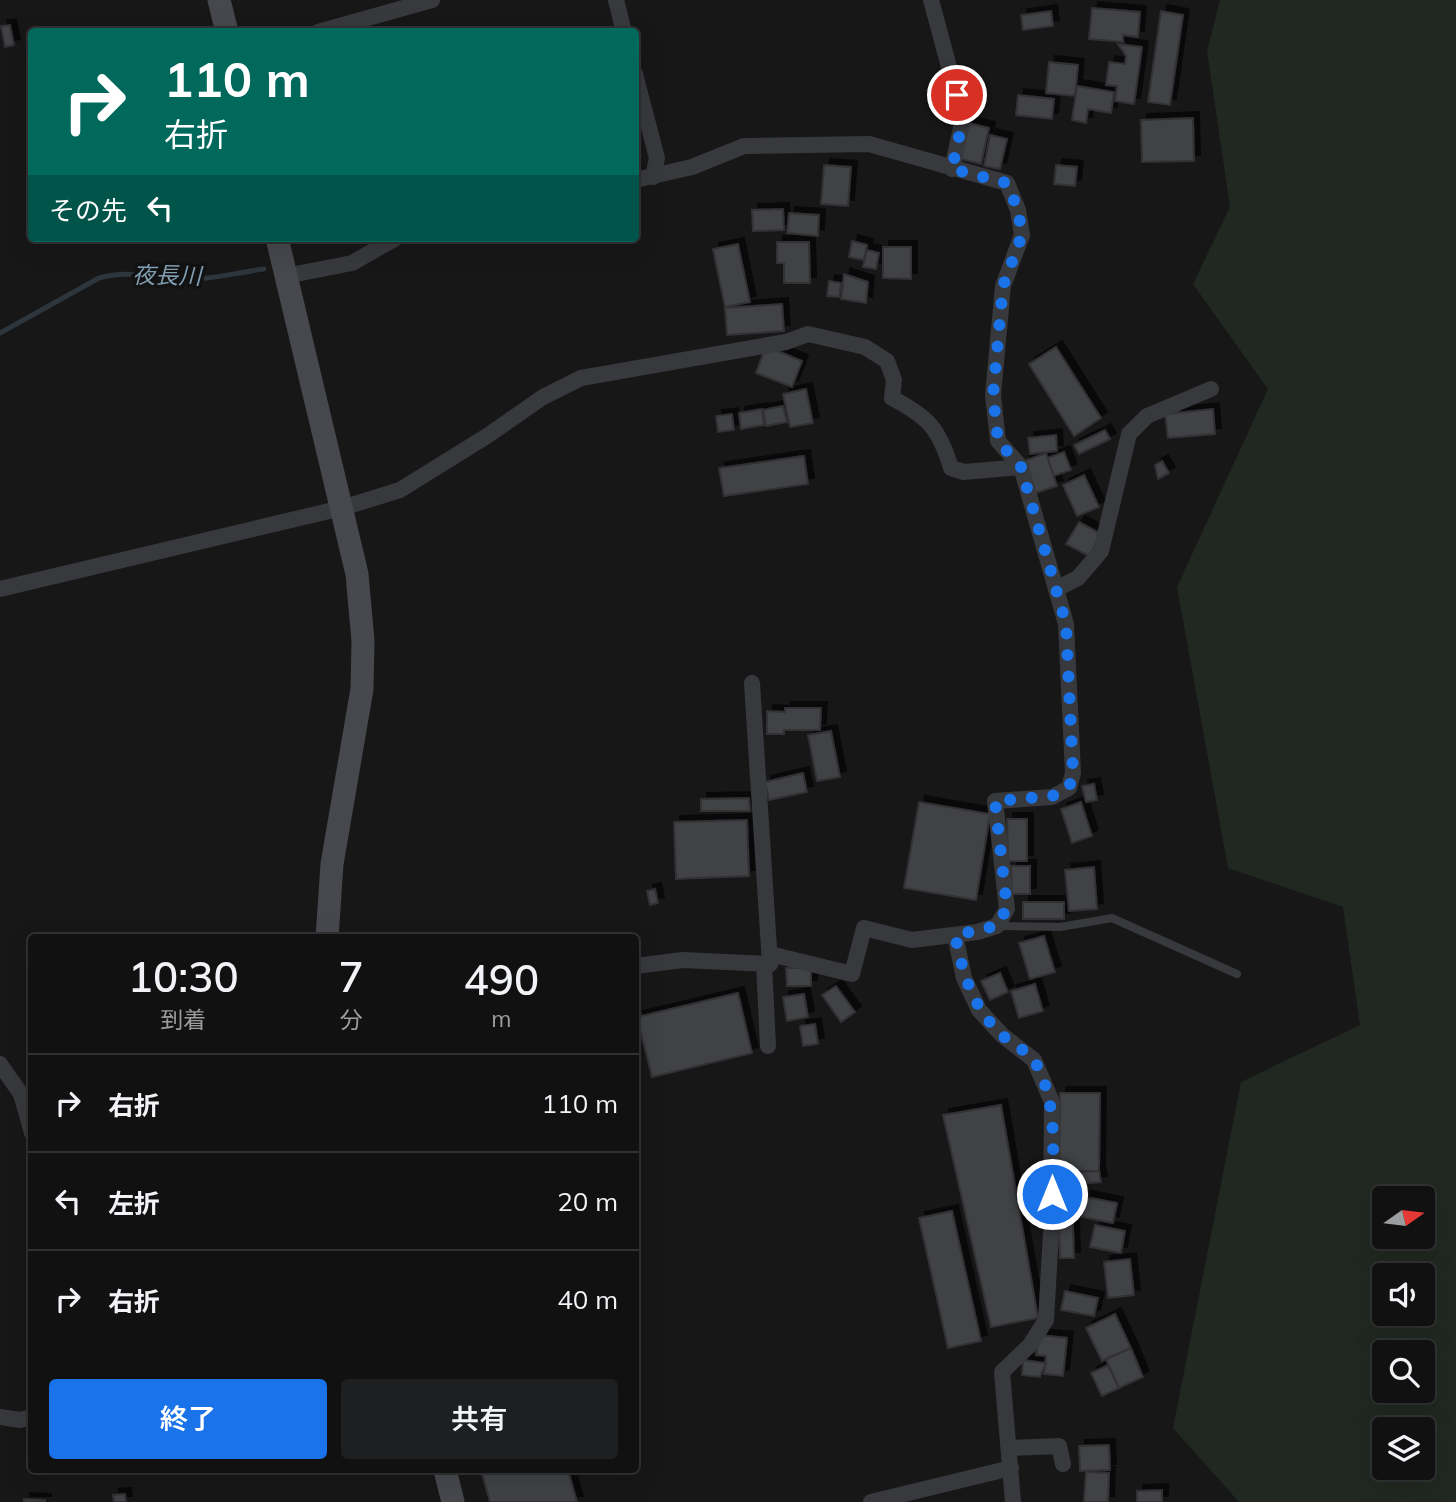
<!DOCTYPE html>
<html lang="ja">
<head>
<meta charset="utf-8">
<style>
	body { margin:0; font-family:Mulish,"Noto Sans JP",sans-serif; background:#1e1f20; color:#f1f3f6; height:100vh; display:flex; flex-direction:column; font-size:26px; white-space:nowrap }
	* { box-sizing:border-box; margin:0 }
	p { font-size:23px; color:#9c9d9f }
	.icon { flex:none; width:38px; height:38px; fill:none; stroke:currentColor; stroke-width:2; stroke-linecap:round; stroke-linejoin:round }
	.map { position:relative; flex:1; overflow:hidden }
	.side { position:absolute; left:28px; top:934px; width:611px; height:539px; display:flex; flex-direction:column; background:#111112; border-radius:7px; box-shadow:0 7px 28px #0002,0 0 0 2px #303132 }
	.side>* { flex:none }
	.guide { position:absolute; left:28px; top:28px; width:611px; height:214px; border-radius:7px; box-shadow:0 7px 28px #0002,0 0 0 2px #303132; background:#00695c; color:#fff; overflow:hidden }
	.needle { width:46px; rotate:76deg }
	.tools { position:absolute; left:1372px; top:1186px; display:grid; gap:14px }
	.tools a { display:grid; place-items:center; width:63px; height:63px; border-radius:7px; background:#111112; box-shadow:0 7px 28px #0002,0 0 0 2px #303132; font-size:35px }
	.pin { position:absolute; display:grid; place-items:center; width:60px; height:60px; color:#fff; margin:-30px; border:4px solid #fff; border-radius:50%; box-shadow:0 2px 7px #0007 }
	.me { position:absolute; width:77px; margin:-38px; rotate:0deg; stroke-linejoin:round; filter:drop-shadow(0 0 5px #0008) }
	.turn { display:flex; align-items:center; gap:24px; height:147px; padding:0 21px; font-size:32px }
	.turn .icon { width:91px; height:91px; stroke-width:2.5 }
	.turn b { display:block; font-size:49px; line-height:60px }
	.then { display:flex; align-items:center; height:66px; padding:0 21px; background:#0003; gap:14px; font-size:26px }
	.eta { display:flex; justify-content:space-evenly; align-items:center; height:119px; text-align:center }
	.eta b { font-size:42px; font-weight:600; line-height:49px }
	.button { display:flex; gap:14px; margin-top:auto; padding:14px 21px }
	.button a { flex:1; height:80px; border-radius:7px; background:#1a73e8; color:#fff; font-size:28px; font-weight:600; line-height:80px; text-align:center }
	.button a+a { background:#1e1f20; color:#f1f3f6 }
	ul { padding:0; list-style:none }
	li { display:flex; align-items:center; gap:21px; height:98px; padding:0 21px; border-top:2px solid #303132 }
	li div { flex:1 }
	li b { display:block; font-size:26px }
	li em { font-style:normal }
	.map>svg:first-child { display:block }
	.green { fill:#212821; fill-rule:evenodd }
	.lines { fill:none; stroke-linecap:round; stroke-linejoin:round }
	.stream { stroke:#2d363c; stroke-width:5 }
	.building { fill:#414245; stroke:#313134; stroke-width:2; filter:url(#shadow) }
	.lane { stroke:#38393d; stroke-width:8 }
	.street { stroke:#38393d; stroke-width:16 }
	.secondary { stroke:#46484d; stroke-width:23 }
	.route { stroke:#1a73e8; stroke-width:12; stroke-dasharray:0 21.6 }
	.labels { text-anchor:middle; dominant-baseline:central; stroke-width:7; stroke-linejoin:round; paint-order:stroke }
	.water-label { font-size:23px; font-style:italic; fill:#829eb1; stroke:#121213 }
</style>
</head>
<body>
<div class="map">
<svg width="1456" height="1502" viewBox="0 0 1456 1502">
	<defs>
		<filter id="shadow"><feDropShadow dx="6" dy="-6" stdDeviation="0" flood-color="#0009"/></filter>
	</defs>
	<rect width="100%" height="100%" fill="#171718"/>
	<path class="green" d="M 1220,0 L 1456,0 L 1456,1502 L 1239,1502 L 1173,1428 L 1241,1082 L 1360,1025 L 1343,907 L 1228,868 L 1177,587 L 1268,389 L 1193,284 L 1230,207 L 1207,51 ZM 1384,1199 L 1423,1199 L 1423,1237 L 1384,1237 ZM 1384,1276 L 1423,1276 L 1423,1314 L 1384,1314 ZM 1384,1353 L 1423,1353 L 1423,1391 L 1384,1391 ZM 1384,1430 L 1423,1430 L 1423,1468 L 1384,1468 Z"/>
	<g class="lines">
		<path class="stream" d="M 0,333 L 99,278 C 130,269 156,279 187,279 C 212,280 239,272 264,269"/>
	</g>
	<g class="building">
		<polygon points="1092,8 1140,12 1138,37 1123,35 1123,42 1089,39"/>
		<polygon points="1051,11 1053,26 1023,30 1021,15"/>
		<polygon points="1161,11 1183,15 1170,105 1148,102"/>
		<polygon points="10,25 14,45 5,47 1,26"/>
		<polygon points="1118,44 1142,47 1134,104 1115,101 1117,86 1106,85 1109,62 1125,64 1126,56"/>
		<polygon points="1049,62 1078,65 1075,96 1046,93"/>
		<polygon points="1077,86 1114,92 1111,113 1088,109 1086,123 1072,120"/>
		<polygon points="1018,95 1054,99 1052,119 1016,115"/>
		<polygon points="1193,118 1194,161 1142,162 1141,120"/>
		<polygon points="969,123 989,128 981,164 961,159"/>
		<polygon points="990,135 1007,139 1000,169 984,166"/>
		<polygon points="824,165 851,167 848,206 821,204"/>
		<polygon points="1056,165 1077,167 1075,186 1054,184"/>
		<polygon points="783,209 784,230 753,231 752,210"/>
		<polygon points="789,213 819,215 818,236 787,233"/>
		<polygon points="852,241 867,245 864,260 849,257"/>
		<polygon points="777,242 809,242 810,283 784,283 784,263 777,263"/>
		<polygon points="738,244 750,302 725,307 713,249"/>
		<polygon points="883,247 911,247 911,279 883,278"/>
		<polygon points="867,250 879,253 876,269 863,267"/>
		<polygon points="844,274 868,282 866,303 841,299"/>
		<polygon points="829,281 841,283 839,297 827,296"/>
		<polygon points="782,304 784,331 727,335 725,308"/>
		<polygon points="766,346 802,361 792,387 756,373"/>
		<polygon points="1056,347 1101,418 1074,436 1029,364"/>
		<polygon points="806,389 813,423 790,427 783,394"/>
		<polygon points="783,406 787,422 766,426 763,410"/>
		<polygon points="762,409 764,425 741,429 739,413"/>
		<polygon points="1213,409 1215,434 1168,438 1165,414"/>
		<polygon points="732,414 734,430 718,432 716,416"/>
		<polygon points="1105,430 1110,439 1079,454 1074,445"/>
		<polygon points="1056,435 1057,451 1030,454 1028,438"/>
		<polygon points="1064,452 1071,470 1053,476 1047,458"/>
		<polygon points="1046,453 1057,486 1035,493 1024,461"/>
		<polygon points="804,456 808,484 724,496 719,468"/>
		<polygon points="1162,461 1169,473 1158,479 1155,465"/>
		<polygon points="1084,475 1099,507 1077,516 1063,485"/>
		<polygon points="1079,522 1101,534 1089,556 1066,544"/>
		<polygon points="785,708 821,708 820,730 784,730 784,734 767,734 767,711 785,712"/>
		<polygon points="831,731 840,777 817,781 808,735"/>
		<polygon points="803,773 807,792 769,800 765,782"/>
		<polygon points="1094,784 1097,800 1086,802 1082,786"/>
		<polygon points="749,798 750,811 701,811 701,799"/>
		<polygon points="919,802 990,814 976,900 904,888"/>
		<polygon points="1081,802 1092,836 1072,843 1061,809"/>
		<polygon points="1007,819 1027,819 1027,861 1008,861"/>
		<polygon points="747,820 749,876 676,879 674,822"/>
		<polygon points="1011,866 1030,866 1030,894 1012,894"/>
		<polygon points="1094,867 1097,909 1069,911 1065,870"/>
		<polygon points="655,889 658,903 650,905 647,891"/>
		<rect x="1023" y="902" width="41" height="17"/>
		<polygon points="1044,936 1055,972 1030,979 1019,943"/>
		<polygon points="786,968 811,968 811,986 787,986"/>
		<polygon points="1000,973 1008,992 990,1000 981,981"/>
		<polygon points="1035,984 1043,1011 1019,1018 1011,991"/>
		<polygon points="836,986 855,1012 841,1022 822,995"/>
		<polygon points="738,993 752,1053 652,1077 637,1017"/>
		<polygon points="804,994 808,1017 787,1021 783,997"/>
		<polygon points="815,1024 818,1044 803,1046 800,1026"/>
		<polygon points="1060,1093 1100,1093 1099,1171 1059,1171"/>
		<polygon points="1001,1105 1038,1318 991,1327 943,1115"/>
		<polygon points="1099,1171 1101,1182 1080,1184 1079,1172"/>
		<polygon points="1072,1197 1074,1258 1060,1258 1058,1198"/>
		<polygon points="1085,1197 1117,1203 1113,1223 1082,1217"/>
		<polygon points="952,1211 981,1341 948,1348 919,1218"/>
		<polygon points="1095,1225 1125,1231 1121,1253 1090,1247"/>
		<polygon points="1130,1259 1134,1295 1108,1298 1104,1262"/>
		<polygon points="1065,1291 1098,1298 1094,1316 1061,1310"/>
		<polygon points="1115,1314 1131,1348 1102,1361 1086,1328"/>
		<polygon points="1039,1335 1067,1338 1063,1376 1044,1374 1046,1356 1036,1355"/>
		<polygon points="1131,1348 1143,1377 1119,1388 1106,1359"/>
		<polygon points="1023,1360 1046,1363 1040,1377 1022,1375"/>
		<polygon points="1108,1365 1119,1388 1102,1396 1091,1373"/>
		<polygon points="1109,1445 1110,1470 1080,1471 1079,1446"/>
		<polygon points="481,1470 568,1470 577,1502 490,1502"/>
		<polygon points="1086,1472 1109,1473 1108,1502 1084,1502"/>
		<polygon points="1162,1490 1162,1502 1137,1502 1137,1491"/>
		<polygon points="125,1494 126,1502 114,1502 113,1495"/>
		<polygon points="24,1499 45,1500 45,1502 24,1502"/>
	</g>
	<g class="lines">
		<polyline class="lane" points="997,926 1060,927 1112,918 1237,974"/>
		<g class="street">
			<polyline points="616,0 624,32"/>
			<polyline points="931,0 963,119 952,169"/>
			<polyline points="318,32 432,0"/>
			<polyline points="635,74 657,158 653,177"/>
			<polyline points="635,180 692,167 744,146 869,144 1007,183 1018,210 1022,235 1003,286 993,395 998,441 1021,467 1066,624 1073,773 1069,788 1052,797 995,801 1007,909 997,926 977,932 912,940 864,928 852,974 774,955 770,964 683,960 635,966"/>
			<polyline points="286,276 352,263 396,238"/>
			<path d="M 0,589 L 342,508 L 400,490 L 487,436 L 543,397 L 581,378 L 786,342 L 808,334 L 865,347 L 887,361 L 894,380 L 892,398 C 928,417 939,428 951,468 L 964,472 L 1021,467"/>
			<polyline points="1056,589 1078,578 1101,551 1129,434 1147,416 1211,389"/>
			<polyline points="752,683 770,964"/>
			<polyline points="955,935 964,978 979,1010 1002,1035 1034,1060 1052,1102 1051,1233 1046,1320 1030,1345 1002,1372 1013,1502"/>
			<polyline points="764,964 768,1046"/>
			<polyline points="0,1064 21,1094 32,1133"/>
			<polyline points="0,1417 20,1420 32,1417"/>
			<polyline points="1009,1448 1059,1446 1063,1464"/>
			<polyline points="871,1502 1011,1468"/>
		</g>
		<g class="secondary">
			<polyline points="219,0 227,32"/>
			<polyline points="277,238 357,574 363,641 362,689 332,864 327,938"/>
			<polyline points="445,1470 453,1502"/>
		</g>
	</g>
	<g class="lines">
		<path class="route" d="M 957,95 L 963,118 L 952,169 L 1007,183 L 1018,210 L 1022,235 L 1003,286 L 993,395 L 998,441 L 1021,467 L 1066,624 L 1073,773 L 1069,788 L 1052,796 L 995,801 L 1007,908 L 997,926 L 955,935 C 963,974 972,1007 1002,1035 C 1012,1044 1028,1051 1035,1062 C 1058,1102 1053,1150 1052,1194"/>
	</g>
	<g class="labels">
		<g class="water-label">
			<text transform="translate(167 275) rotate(1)">夜長川</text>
		</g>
	</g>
</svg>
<div class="tools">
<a><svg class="needle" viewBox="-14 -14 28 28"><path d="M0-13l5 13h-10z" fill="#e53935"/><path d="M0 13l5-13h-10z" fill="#9c9d9f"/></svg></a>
<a><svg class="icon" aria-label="sound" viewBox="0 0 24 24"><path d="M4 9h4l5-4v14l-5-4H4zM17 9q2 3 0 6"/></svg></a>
<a><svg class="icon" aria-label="search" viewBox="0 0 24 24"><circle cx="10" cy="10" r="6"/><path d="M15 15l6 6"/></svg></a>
<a><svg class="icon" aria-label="layers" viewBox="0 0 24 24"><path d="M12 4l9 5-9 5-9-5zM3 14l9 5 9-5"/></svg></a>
</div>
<div class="pin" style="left:957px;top:95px;background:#d93025"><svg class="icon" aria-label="arrive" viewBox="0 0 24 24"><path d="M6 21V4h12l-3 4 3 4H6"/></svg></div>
<svg class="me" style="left:1052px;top:1194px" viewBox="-20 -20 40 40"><circle r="17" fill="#1a73e8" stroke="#fff" stroke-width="3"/><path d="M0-11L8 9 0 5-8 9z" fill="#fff"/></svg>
<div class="guide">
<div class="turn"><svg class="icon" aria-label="right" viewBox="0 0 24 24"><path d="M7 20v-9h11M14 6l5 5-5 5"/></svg><div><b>110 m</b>右折</div></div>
<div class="then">その先<svg class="icon" aria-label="left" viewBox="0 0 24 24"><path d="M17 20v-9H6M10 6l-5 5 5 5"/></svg></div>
</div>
<section class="side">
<div class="eta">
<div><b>10:30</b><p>到着</p></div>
<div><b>7</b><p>分</p></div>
<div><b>490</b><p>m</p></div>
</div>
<ul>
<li><svg class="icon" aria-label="right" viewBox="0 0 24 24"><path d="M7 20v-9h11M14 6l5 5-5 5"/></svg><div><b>右折</b></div><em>110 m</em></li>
<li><svg class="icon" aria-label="left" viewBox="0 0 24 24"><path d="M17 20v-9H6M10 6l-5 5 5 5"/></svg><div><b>左折</b></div><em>20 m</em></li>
<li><svg class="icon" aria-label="right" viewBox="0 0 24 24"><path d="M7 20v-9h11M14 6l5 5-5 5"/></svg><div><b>右折</b></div><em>40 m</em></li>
</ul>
<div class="button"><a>終了</a><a>共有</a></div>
</section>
</div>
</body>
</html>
